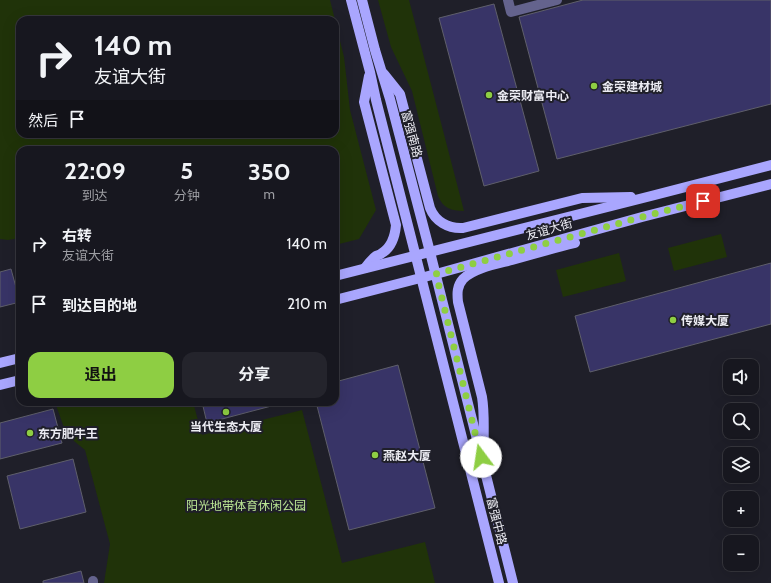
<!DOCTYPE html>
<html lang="zh">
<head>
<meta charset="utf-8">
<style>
	body { margin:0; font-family:Cabin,"Noto Sans SC",sans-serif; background:#24242c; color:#f1f3f6; height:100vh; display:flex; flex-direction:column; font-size:15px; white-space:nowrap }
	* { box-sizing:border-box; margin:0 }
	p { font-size:13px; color:#9e9fa4 }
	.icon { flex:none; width:22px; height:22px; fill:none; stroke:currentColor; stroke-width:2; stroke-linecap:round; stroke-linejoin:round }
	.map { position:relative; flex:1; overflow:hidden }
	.details { position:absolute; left:16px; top:146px; width:323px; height:260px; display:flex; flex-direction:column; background:#17171f; border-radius:12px; box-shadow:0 4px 16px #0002,0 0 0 1px #36363d }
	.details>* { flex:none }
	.top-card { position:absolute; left:16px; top:16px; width:323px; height:122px; border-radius:12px; box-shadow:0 4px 16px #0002,0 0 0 1px #36363d; background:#17171f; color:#f1f3f6; overflow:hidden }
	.buttons { position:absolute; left:723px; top:359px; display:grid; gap:8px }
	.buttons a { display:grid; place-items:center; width:36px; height:36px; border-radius:8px; background:#17171f; box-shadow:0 4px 16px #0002,0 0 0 1px #36363d; font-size:20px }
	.pin { position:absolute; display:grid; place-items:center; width:34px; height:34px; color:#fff; margin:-17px; border-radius:8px; box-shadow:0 2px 6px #0006 }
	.me { position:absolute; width:44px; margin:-22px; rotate:346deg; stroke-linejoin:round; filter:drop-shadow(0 0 3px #0008) }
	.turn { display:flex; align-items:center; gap:14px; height:84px; padding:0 12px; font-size:18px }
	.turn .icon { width:52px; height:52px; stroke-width:2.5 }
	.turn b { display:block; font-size:28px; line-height:34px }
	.then { display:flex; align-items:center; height:38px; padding:0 12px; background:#0003; gap:8px; font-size:15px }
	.eta { display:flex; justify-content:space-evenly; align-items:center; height:68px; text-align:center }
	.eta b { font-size:24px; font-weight:700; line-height:28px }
	.action { display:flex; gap:8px; margin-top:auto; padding:8px 12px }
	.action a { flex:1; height:46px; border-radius:12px; background:#8ece43; color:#111; font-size:16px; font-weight:700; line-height:46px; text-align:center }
	.action a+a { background:#24242c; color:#f1f3f6 }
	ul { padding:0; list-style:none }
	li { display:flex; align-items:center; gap:12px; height:60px; padding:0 12px }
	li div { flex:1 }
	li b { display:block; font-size:15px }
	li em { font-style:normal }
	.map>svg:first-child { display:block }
	.green { fill:#203309 }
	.building { fill:#383467; stroke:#5f5f6b }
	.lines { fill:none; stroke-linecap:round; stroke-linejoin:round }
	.minor { stroke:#64638d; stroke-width:10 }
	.major { stroke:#a9a6fe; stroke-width:10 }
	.route { stroke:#8ece43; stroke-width:7; stroke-dasharray:0 12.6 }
	.poi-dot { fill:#8ece43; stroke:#1f1f29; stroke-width:1.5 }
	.labels { text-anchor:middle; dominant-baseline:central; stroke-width:4; stroke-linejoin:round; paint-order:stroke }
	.poi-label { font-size:12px; font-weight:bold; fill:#ececf3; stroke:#1f1f29; text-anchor:start }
	.street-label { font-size:12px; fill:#ececf3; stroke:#1f1f29 }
	.park-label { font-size:12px; fill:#bce795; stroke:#1f1f29 }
</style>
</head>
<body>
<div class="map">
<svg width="771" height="583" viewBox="0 0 771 583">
	<rect width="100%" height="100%" fill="#1f1f29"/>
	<g class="green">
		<polygon points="0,0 330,0 335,20 20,20 20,134 335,134 335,21 344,57 350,110 376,210 359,239 335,245 335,150 20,150 20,238 8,240 0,239"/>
		<path d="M 378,0 L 409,0 L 464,211 C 451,211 443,208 438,196 L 412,91 L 391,47 Z"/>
		<polygon points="721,234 727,257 674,271 668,248"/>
		<polygon points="619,253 626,281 563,297 556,270"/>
		<polygon points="66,402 193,402 202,435 302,410 342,563 425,542 435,583 104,583 110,544 85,450 74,441 63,425 56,405"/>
	</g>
	<g class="building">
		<polygon points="583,0 771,0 771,104 557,159 519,17"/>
		<polygon points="494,4 539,171 484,186 439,18"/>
		<polygon points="771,263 771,324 590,372 575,316"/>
		<polygon points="11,269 20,302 0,307 0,272"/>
		<polygon points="398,365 435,508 349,530 316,402 335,402 335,382"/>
		<polygon points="202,402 279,402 279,404 207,423"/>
		<polygon points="53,409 62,443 0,459 0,423"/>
		<polygon points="73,459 86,512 20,529 7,476"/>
		<polygon points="81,571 84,583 43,583 43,581"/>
	</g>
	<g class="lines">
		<g class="minor">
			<polyline points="508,0 511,12 557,0"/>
			<polyline points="93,581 93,583"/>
		</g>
		<g class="major">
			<polyline points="351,0 370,72 376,100 499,583"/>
			<polyline points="362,0 375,50 390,99 430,252 513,583"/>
			<path d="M 384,74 L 400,94 L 430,208 C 435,221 448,229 463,228 L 582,198 L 631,197"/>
			<path d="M 365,268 C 368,264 372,259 376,256 C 378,255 380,255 382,253 C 392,247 395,236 396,225 L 364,102 L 369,76"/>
			<polyline points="335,276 651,196 771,165"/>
			<polyline points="335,300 436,274 642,217 771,184"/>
			<polyline points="0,363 20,358"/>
			<polyline points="0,385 20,380"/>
			<path d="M 484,450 C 483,432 485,415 482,397 L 458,302 C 457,293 457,286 463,279 C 474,268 497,264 512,260 C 533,254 554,248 575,243"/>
		</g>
	</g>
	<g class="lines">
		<polyline class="route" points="481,457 436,274 642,217 703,201"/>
	</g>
	<g class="poi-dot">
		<circle cx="594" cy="86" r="4"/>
		<circle cx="489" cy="95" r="4"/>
		<circle cx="673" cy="320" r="4"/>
		<circle cx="226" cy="412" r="4"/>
		<circle cx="30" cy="433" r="4"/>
		<circle cx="375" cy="455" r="4"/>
	</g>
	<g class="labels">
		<g class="poi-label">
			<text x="602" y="86">金荣建材城</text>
			<text x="497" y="95">金荣财富中心</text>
			<text x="681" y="320">传媒大厦</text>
			<text x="226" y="426" text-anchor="middle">当代生态大厦</text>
			<text x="38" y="433">东方肥牛王</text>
			<text x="383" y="455">燕赵大厦</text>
		</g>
		<g class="street-label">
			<text transform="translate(412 134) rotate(75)">富强南路</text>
			<text transform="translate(549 229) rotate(-16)">友谊大街</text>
			<text transform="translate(497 521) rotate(76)">富强中路</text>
		</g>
		<g class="park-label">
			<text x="246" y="505">阳光地带体育休闲公园</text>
		</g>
	</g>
</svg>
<div class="buttons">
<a><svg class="icon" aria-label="sound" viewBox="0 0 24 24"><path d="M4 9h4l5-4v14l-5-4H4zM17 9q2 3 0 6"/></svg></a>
<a><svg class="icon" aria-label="search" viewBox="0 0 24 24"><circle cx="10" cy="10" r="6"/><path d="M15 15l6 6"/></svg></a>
<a><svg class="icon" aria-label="layers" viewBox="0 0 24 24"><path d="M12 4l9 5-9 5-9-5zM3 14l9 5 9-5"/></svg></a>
<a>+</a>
<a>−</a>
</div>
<div class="pin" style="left:703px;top:201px;background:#d93025"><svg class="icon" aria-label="arrive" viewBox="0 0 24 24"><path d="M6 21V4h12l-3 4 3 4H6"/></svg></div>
<svg class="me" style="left:481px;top:457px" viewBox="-20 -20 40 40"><circle r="19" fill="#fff"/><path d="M0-13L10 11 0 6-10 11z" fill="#8ece43"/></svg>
<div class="top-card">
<div class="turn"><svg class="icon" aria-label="right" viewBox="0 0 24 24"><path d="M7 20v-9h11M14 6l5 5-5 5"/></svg><div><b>140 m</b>友谊大街</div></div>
<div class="then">然后<svg class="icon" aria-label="arrive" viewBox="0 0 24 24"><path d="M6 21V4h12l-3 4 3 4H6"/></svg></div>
</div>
<section class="details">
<div class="eta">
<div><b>22:09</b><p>到达</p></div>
<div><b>5</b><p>分钟</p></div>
<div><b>350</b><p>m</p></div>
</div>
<ul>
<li><svg class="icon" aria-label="right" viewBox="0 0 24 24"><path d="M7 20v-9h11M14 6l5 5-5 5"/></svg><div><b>右转</b><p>友谊大街</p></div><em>140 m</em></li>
<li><svg class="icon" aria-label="arrive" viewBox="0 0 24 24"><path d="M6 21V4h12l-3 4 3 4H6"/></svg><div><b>到达目的地</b></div><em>210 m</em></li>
</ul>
<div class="action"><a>退出</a><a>分享</a></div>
</section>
</div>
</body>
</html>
